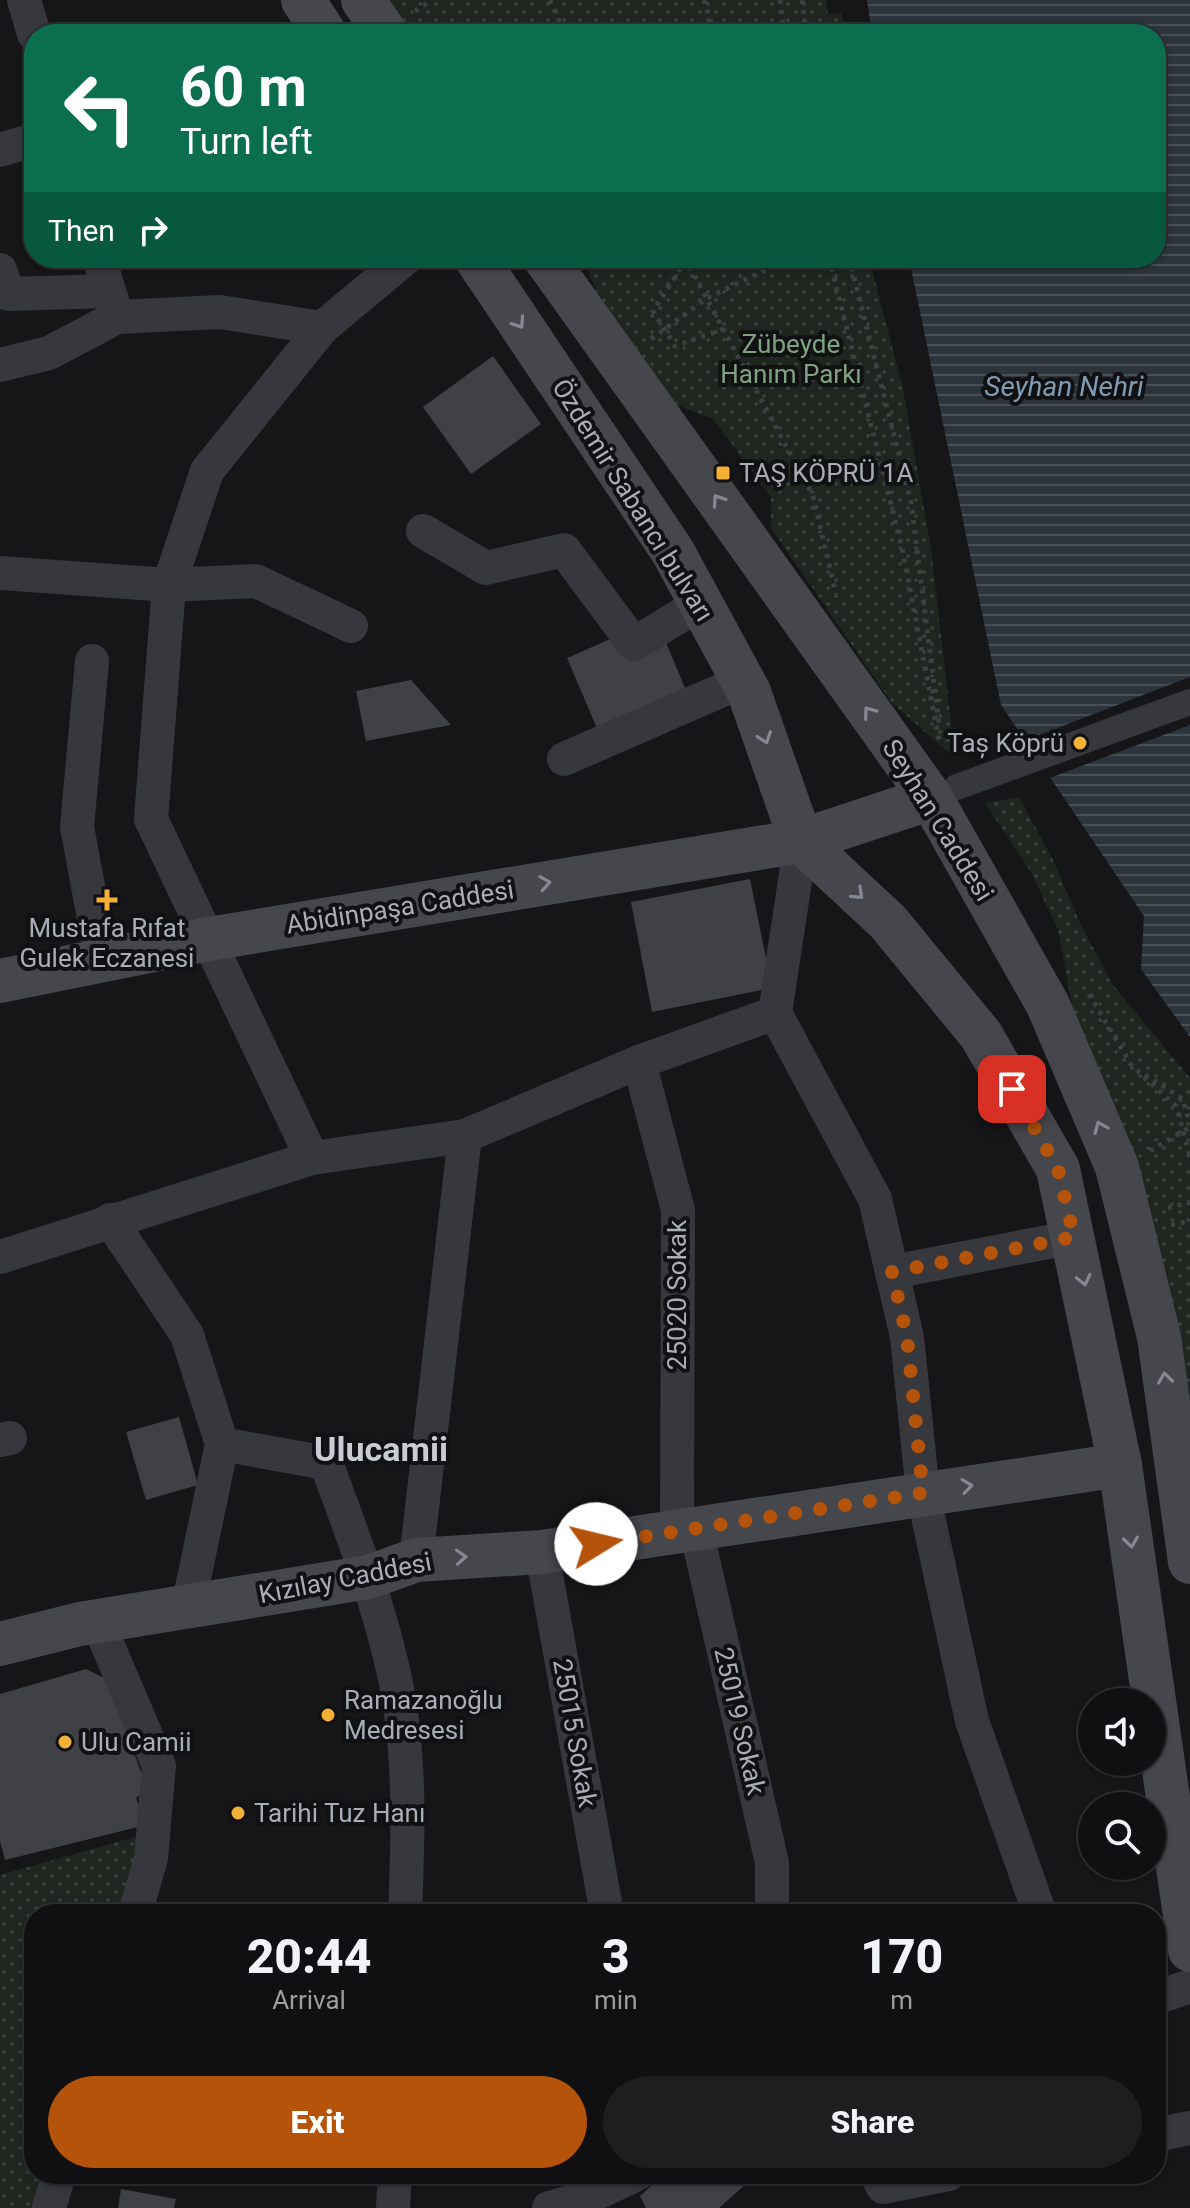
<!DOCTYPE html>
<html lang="en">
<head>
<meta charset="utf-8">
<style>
	body { margin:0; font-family:Roboto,sans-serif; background:#1e1e20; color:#f1f3f6; height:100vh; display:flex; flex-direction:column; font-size:30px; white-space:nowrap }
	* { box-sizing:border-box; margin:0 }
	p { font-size:26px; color:#9c9d9f }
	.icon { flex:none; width:44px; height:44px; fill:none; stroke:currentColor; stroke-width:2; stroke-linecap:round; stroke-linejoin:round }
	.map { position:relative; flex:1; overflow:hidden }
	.sheet { position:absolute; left:24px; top:1904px; width:1142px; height:280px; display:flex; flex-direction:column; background:#101012; border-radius:32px; box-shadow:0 2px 6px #0004,0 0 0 2px #303032 }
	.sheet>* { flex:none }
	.guide { position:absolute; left:24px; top:24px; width:1142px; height:244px; border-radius:32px; box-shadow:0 2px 6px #0004,0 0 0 2px #303032; background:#0b6e4f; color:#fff; overflow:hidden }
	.buttons { position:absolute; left:1078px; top:1688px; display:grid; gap:16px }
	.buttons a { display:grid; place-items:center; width:88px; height:88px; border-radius:50%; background:#101012; box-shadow:0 2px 6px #0004,0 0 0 2px #303032; font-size:40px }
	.pin { position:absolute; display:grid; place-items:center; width:68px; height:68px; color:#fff; margin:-34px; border-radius:16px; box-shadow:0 4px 12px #0006 }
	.me { position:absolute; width:88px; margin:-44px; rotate:81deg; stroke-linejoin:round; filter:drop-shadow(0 0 6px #0008) }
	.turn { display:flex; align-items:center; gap:28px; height:168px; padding:0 24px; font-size:36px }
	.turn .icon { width:104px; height:104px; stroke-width:2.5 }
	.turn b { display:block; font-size:56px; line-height:68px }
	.then { display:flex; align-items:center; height:76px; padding:0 24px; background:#0003; gap:16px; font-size:30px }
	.eta { display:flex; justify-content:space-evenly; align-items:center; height:136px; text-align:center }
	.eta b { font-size:48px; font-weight:800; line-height:56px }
	.cta { display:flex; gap:16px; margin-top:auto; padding:16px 24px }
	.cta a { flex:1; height:92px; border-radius:48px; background:#b45309; color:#fff; font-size:32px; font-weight:800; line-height:92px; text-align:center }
	.cta a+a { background:#1e1e20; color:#f1f3f6 }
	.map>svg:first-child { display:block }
	.grass { fill:url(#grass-dots) }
	.water { fill:url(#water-rules) }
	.pier { fill:#161618 }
	.building { fill:#404145 }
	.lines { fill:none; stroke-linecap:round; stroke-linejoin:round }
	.path { stroke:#3d3f44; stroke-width:5; stroke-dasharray:4 6; stroke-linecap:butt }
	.pedestrian { stroke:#37383d; stroke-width:26 }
	.minor { stroke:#37383d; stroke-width:34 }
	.secondary { stroke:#45474d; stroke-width:44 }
	.oneway { stroke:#858993 }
	.route { stroke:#b45309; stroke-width:14; stroke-dasharray:0 25.2 }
	.poi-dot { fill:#f2b134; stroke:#111113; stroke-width:3 }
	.labels { text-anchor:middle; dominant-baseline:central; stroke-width:8; stroke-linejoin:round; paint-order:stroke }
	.park-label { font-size:26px; fill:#7fa381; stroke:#111113 }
	.poi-label { font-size:26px; fill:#a8adb8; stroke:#111113; text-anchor:start }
	.street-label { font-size:26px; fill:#a8adb8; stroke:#111113 }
	.water-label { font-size:28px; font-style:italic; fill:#7f9bb3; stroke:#111113 }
	.district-label { font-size:34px; font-weight:bold; fill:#c9ccd4; stroke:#111113 }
</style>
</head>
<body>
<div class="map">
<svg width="1190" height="2208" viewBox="0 0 1190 2208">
	<defs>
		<pattern id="grass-dots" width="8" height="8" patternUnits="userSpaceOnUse" patternTransform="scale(2)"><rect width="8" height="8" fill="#1e261f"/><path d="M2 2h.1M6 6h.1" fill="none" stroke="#3c433d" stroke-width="1.8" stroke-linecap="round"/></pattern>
		<pattern id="water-rules" width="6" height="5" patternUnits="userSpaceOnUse" patternTransform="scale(2)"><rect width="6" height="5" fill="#2c353c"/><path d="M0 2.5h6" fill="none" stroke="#485056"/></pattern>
	</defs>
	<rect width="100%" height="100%" fill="#161618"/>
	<g class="grass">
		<polygon points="384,0 826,0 828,15 841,13 845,34 407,34"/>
		<polygon points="583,258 869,258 903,389 931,549 955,758 892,703 771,528 771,497 713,419 674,404 598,296"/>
		<polygon points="1019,797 1053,860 1080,923 1113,985 1190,1078 1190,1483 1073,1010 1058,930 1031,872 985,803"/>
		<polygon points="146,1834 125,1914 34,1914 34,2174 57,2174 48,2208 0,2208 0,1875"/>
	</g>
	<polygon class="water" points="867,0 1190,0 1190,1037 1141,969 1144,916 1001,705 909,258 1156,258 1156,34 872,34"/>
	<polygon class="pier" points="1190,677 1190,725 1047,779 1021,742"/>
	<g class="building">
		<polygon points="493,356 541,424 471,474 423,407"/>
		<polygon points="656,619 688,695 599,733 567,658"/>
		<polygon points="411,680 451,725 366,741 356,691"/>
		<polygon points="750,879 772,988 652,1012 631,902"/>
		<polygon points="179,1417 198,1485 146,1500 126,1432"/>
		<polygon points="86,1669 108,1680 147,1789 136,1798 146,1825 5,1860 0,1841 0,1694"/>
		<polygon points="664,2174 757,2174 719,2208 646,2208 640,2196"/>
		<polygon points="121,2189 176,2199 174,2208 118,2208"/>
	</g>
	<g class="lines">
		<g class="path">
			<polyline points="550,0 565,34"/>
			<polyline points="704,0 715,34"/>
			<polyline points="780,0 784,34"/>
			<polyline points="802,0 806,34"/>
			<polyline points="415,11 432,0"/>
			<polyline points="685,258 813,496 836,594"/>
			<polyline points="829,258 902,548 939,740"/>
			<polyline points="849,258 911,502 939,723"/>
			<polyline points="686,260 653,311 675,346 724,329"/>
			<polyline points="651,339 707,298 791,258"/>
			<polyline points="1089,994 1132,1066 1176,1106 1190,1156"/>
			<polyline points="1145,1075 1183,1099 1190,1124"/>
			<polyline points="1150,1151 1190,1127"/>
			<polyline points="1168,1208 1190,1202"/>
			<polyline points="1171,1225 1190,1221"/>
		</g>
		<polyline class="pedestrian" points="957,787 1190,702"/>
		<g class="minor">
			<polyline points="24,0 34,34"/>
			<polyline points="0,150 34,140"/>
			<polyline points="99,258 117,317 220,312 322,328"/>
			<polyline points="0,270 8,294 109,291"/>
			<polyline points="0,365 49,353 117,317"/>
			<polyline points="423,531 486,568 564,550 634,644 701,603"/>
			<polyline points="0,573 169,585 256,581 351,626"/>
			<polyline points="92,661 77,827 102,961"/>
			<polyline points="564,759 743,681"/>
			<polyline points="801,841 775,1013 875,1199 907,1337 923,1493 972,1721 1040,1914"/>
			<polyline points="639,1062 678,1210 677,1532"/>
			<polyline points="312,1158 151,819 169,585 207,471 322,328 406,258"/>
			<polyline points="110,1220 187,1335 222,1444 188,1607"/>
			<polyline points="0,1257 312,1158 465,1136 639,1062 775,1013"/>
			<polyline points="892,1272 1074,1237"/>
			<polyline points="0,1440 10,1438"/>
			<path d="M 222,1444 L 326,1463 C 353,1535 380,1607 396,1683 C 411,1758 408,1839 405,1914"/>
			<polyline points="696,1529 772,1863 772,1914"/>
			<polyline points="542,1552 607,1914"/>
			<polyline points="416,1560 465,1136"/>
			<polyline points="97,1620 159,1766 151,1858 135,1914"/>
			<polyline points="1156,1998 1190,1986"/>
			<polyline points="1156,2135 1190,2128"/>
			<polyline points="876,2174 883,2187 949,2174"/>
			<polyline points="49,2208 59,2174"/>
			<polyline points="393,2208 395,2174"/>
			<polyline points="549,2208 591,2196 637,2174"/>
		</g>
		<g class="secondary">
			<polyline points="303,0 325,34"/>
			<polyline points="363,0 386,34"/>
			<polyline points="476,258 673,552 749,692 801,841 888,922 981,1035 1058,1169 1120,1465 1190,1950"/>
			<polyline points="545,258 931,798 1048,1005 1117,1167 1159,1337 1190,1562"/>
			<polyline points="0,981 209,939 801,841 931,798"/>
			<polyline points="0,1644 80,1624 369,1577 416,1560 542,1552 1120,1465"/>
		</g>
	</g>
	<defs><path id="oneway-chevron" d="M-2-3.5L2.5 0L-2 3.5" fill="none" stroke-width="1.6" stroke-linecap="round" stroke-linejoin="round" transform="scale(2)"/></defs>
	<g class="oneway">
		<use href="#oneway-chevron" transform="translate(519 323) rotate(56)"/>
		<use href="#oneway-chevron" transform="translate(718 500) rotate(-124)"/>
		<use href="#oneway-chevron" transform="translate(869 712) rotate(-126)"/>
		<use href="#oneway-chevron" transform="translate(765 738) rotate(71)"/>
		<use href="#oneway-chevron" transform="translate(545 883) rotate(-9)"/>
		<use href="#oneway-chevron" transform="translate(858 894) rotate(43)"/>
		<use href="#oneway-chevron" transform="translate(1100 1127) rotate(-113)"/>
		<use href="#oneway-chevron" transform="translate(1084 1280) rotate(77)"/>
		<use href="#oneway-chevron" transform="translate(1165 1378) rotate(-98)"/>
		<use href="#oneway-chevron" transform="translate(967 1486) rotate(-8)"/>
		<use href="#oneway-chevron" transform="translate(1131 1542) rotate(82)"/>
		<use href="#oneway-chevron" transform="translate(461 1557) rotate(-3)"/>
	</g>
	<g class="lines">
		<polyline class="route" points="596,1544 923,1493 907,1337 892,1272 1074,1237 1058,1169 1012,1089"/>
	</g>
	<g class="poi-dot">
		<rect x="715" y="465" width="16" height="16" rx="4"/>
		<circle cx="1080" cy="743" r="8"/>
		<path d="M103 888h8v8h8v8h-8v8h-8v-8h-8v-8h8z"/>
		<circle cx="328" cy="1715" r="8"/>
		<circle cx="65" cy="1742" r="8"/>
		<circle cx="238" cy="1813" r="8"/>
	</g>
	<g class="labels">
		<g class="park-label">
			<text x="791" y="344">Zübeyde<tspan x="791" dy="30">Hanım Parkı</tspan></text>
		</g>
		<g class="poi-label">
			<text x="739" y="473">TAŞ KÖPRÜ 1A</text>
			<text x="1064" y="743" text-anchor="end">Taș Köprü</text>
			<text x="107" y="928" text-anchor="middle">Mustafa Rıfat<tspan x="107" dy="30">Gulek Eczanesi</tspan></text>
			<text x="344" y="1700">Ramazanoğlu<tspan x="344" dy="30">Medresesi</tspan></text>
			<text x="81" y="1742">Ulu Camii</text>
			<text x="254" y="1813">Tarihi Tuz Hanı</text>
		</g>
		<g class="street-label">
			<text transform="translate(633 500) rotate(58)">Özdemir Sabancı bulvarı</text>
			<text transform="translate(938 820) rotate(58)">Seyhan Caddesi</text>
			<text transform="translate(400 907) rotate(-9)">Abidinpaşa Caddesi</text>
			<text transform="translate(677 1295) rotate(-90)">25020 Sokak</text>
			<text transform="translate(345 1578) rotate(-11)">Kızılay Caddesi</text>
			<text transform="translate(740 1721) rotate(77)">25019 Sokak</text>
			<text transform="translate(575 1733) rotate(80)">25015 Sokak</text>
		</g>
		<g class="water-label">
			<text x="1064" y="386">Seyhan Nehri</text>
		</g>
		<g class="district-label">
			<text x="381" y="1449">Ulucamii</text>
		</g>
	</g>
</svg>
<div class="buttons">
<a><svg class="icon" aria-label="sound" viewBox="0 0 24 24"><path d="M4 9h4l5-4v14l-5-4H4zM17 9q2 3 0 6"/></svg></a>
<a><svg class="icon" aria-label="search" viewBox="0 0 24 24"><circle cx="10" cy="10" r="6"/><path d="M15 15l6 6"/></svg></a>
</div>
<div class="pin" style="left:1012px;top:1089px;background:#d93025"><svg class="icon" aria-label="arrive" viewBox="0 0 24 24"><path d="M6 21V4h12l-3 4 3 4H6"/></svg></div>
<svg class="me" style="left:596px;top:1544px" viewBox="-20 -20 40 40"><circle r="19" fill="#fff"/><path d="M0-13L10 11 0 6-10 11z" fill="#b45309"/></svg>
<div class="guide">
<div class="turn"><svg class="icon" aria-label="left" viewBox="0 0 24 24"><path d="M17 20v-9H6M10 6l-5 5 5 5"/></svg><div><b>60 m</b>Turn left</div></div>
<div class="then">Then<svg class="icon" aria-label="right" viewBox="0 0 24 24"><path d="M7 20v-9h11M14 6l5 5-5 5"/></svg></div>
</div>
<section class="sheet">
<div class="eta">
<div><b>20:44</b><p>Arrival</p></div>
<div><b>3</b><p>min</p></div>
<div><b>170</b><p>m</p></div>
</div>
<div class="cta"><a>Exit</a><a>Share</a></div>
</section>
</div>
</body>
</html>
